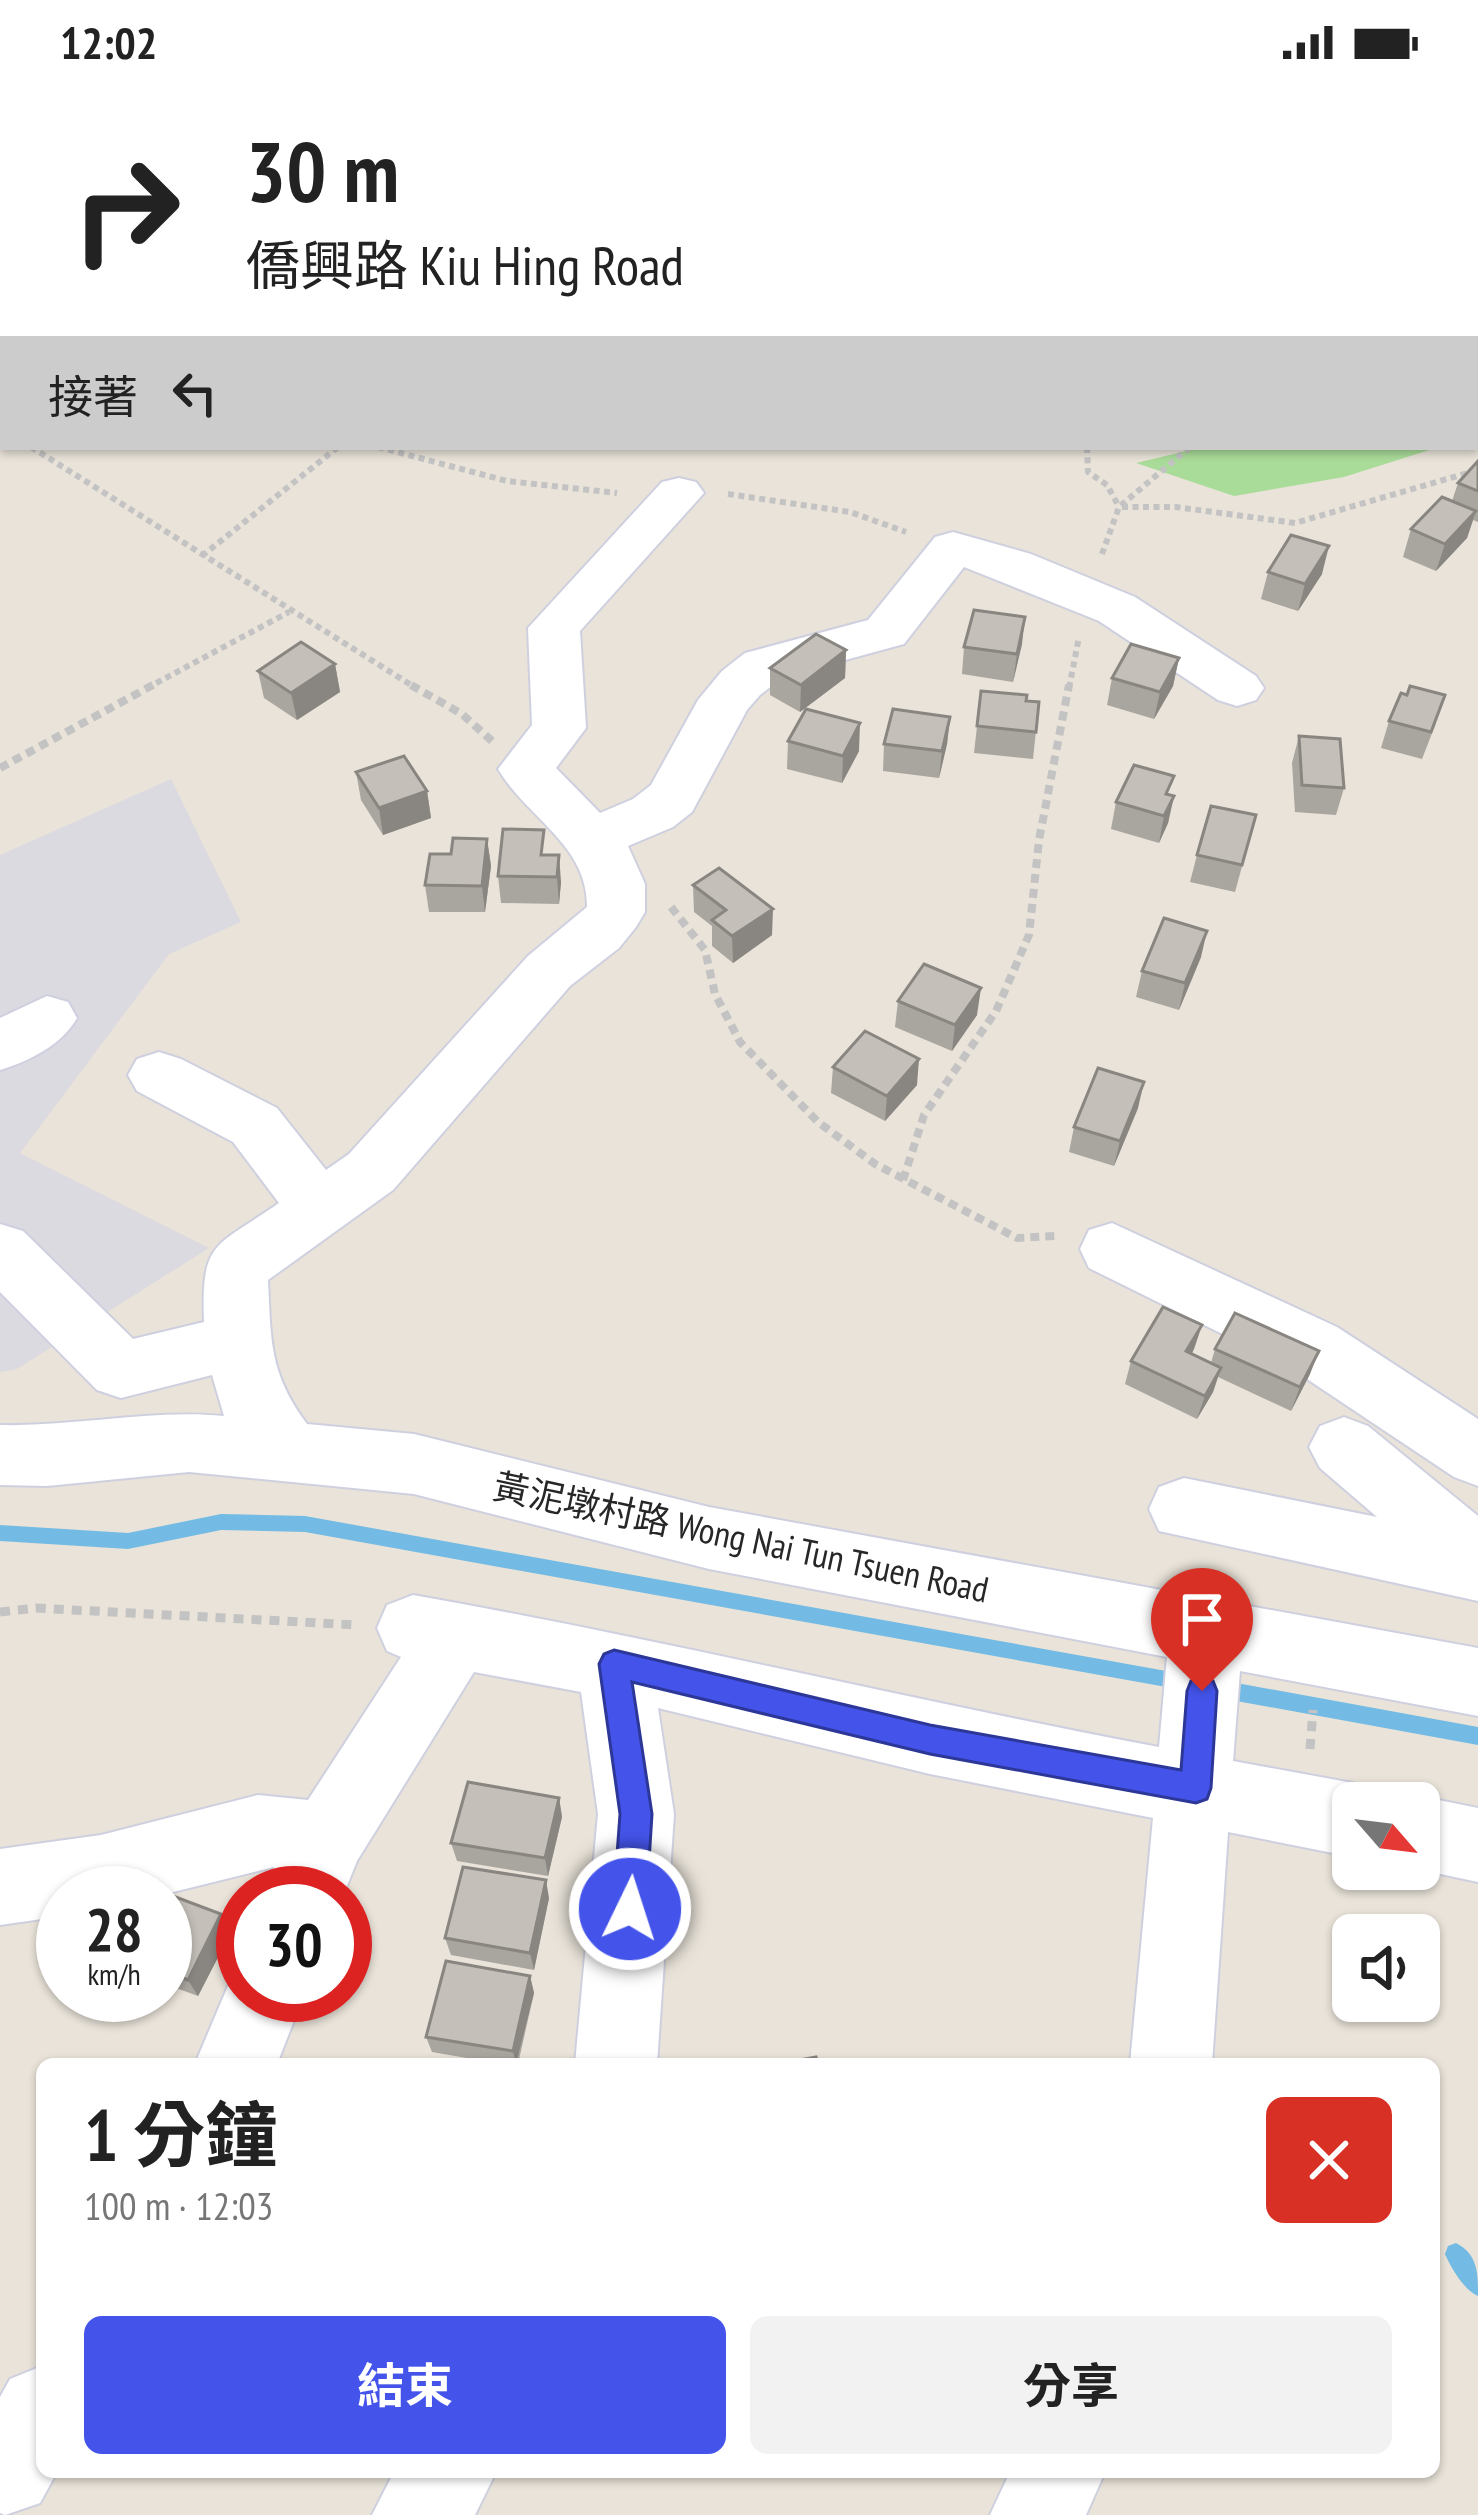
<!DOCTYPE html>
<html lang="zh-TW">
<head>
<meta charset="utf-8">
<style>
	body { margin:0; font-family:"PT Sans Narrow","Noto Sans TC",sans-serif; background:#f2f2f2; color:#222; height:100vh; display:flex; flex-direction:column; font-size:45px; white-space:nowrap }
	* { box-sizing:border-box; margin:0 }
	p { font-size:39px; color:#767676 }
	.icon { flex:none; width:66px; height:66px; fill:none; stroke:currentColor; stroke-width:2; stroke-linecap:round; stroke-linejoin:round }
	.map { position:relative; flex:1; overflow:hidden }
	.side { position:absolute; left:36px; top:1974px; width:1404px; height:420px; display:flex; flex-direction:column; background:#fff; border-radius:18px; box-shadow:0 3px 9px #0004 }
	.side>* { flex:none }
	.guide { position:absolute; left:0px; top:0px; width:1479px; height:366px; box-shadow:0 3px 9px #0004; background:#fff; color:#222; overflow:hidden }
	.needle { width:78px; rotate:118deg }
	.tools { position:absolute; left:1332px; top:1698px; display:grid; gap:24px }
	.tools a { display:grid; place-items:center; width:108px; height:108px; border-radius:18px; background:#fff; box-shadow:0 3px 9px #0004; font-size:60px }
	.speed { position:absolute; left:36px; top:1782px; display:flex; gap:24px; font-size:60px; font-weight:700; text-align:center }
	.speed>* { display:grid; place-content:center; width:156px; height:156px; border-radius:50%; background:#fff; box-shadow:0 3px 9px #0004; line-height:1 }
	.speed small { font-size:30px; font-weight:400 }
	.speed .limit { border:18px solid #d22; background:#fff; color:#111 }
	.pin { position:absolute; display:grid; place-items:center; width:102px; height:102px; color:#fff; margin:-123px -51px; border-radius:50% 50% 50% 0; rotate:-45deg; box-shadow:0 0 12px #0007 }
	.pin .icon { rotate:45deg }
	.me { position:absolute; width:132px; margin:-66px; rotate:4deg; stroke-linejoin:round; filter:drop-shadow(0 0 9px #0008) }
	.turn { display:flex; align-items:center; gap:42px; height:252px; padding:0 48px; font-size:54px }
	.turn .icon { width:156px; height:156px; stroke-width:2.5 }
	.turn b { display:block; font-size:84px; line-height:102px }
	.then { display:flex; align-items:center; height:114px; padding:0 48px; background:#0003; gap:24px; font-size:45px }
	.round { display:grid; place-items:center; flex:none; width:126px; height:126px; border-radius:18px; background:#f2f2f2 }
	.head { display:flex; align-items:center; justify-content:space-between; height:204px; padding:0 48px }
	h1 { font-size:72px; font-weight:700; line-height:90px }
	.action { display:flex; gap:24px; margin-top:auto; padding:24px 48px }
	.action a { flex:1; height:138px; border-radius:18px; background:#4454ea; color:#fff; font-size:48px; font-weight:700; line-height:138px; text-align:center }
	.action a+a { background:#f2f2f2; color:#222 }
	.status { display:flex; justify-content:space-between; align-items:center; height:84px; padding:0 60px; background:#fff; direction:ltr }
	.status svg { height:33px; fill:currentColor }
	.map>svg:first-child { display:block }
	.industrial { fill:#dcdae1 }
	.green { fill:#aadc99 }
	.lines { fill:none; stroke-linecap:round; stroke-linejoin:round }
	.stream { fill:#73bbe4; fill-rule:evenodd }
	.minor-casing { stroke:#cfd0df; stroke-width:4 }
	.path-far2 { stroke:#c3c3c3; stroke-width:6; stroke-dasharray:6 4.5; stroke-linecap:butt }
	.path-far1 { stroke:#c3c3c3; stroke-width:8; stroke-dasharray:9 6; stroke-linecap:butt }
	.path { stroke:#c3c3c3; stroke-width:9; stroke-dasharray:10 8; stroke-linecap:butt }
	.minor { fill:#fff; fill-rule:evenodd }
	.wall { fill:#a9a59f }
	.shaded-wall { fill:#898682 }
	.building { fill:#c4c0b9; stroke:#898682; stroke-width:3 }
	.route { fill:#4454ea; stroke:#2c3798; stroke-width:3 }
	.labels { text-anchor:middle; dominant-baseline:central; stroke-width:9; stroke-linejoin:round; paint-order:stroke }
	.street-label { font-size:36px; fill:#272727; stroke:#fff }
</style>
</head>
<body>
<div class="status"><b>12:02</b><svg viewBox="0 0 49 12"><path d="M0 12V9h3v3zM5 12V6h3v6zM10 12V3h3v9zM15 12V0h3v12zM26 1h20v11H26zM47 4h2v5h-2z"/></svg></div>
<div class="map">
<svg width="1478" height="2431" viewBox="0 0 1478 2431">
	<rect width="100%" height="100%" fill="#e9e3d9"/>
	<polygon class="industrial" points="171,695 241,838 169,870 20,1069 209,1164 17,1285 0,1288 0,771"/>
	<polygon class="green" points="1203,363 1439,363 1344,393 1234,412 1136,379"/>
	<g class="lines">
		<g class="stream">
			<polygon points="221,1430 305,1432 1183,1590 1190,1592 1192,1598 1190,1604 1183,1606 305,1448 221,1446 128,1465 0,1457 0,1441 128,1449"/>
			<polygon points="1220,1596 1478,1643 1478,1661 1220,1614 1213,1611 1211,1605 1213,1599"/>
			<path d="M 1456,2159 C 1478,2170 1478,2190 1478,2212 C 1464,2206 1451,2184 1445,2170 L 1448,2162 Z"/>
		</g>
		<g class="minor-casing">
			<g id="minor">
				<path d="M 679,394 L 696,398 L 704,409 L 580,547 L 586,644 L 556,684 L 600,729 L 633,715 L 651,701 L 698,616 L 722,587 L 745,569 L 868,536 L 935,453 L 953,448 L 1031,470 L 1135,513 L 1256,592 L 1264,604 L 1256,616 L 1237,622 L 1218,616 L 1099,537 L 964,483 L 904,560 L 783,593 L 760,611 L 747,626 L 692,728 L 673,743 L 628,762 L 645,800 L 645,828 L 636,843 L 619,864 L 570,902 L 393,1106 L 268,1196 C 271,1257 269,1289 307,1340 L 414,1350 L 709,1423 L 1478,1564 L 1478,1632 L 1240,1587 L 1233,1677 L 1353,1699 L 1380,1710 L 1384,1719 L 1353,1719 L 1353,1773 L 1228,1748 L 1212,1980 L 1130,1980 L 1153,1734 L 930,1690 L 658,1624 L 674,1730 L 657,1980 L 575,1980 L 598,1730 L 581,1608 L 474,1588 L 357,1777 L 344,1809 L 266,1809 L 274,1783 L 165,1810 L 63,1809 L 63,1832 L 0,1841 L 0,1765 L 101,1751 L 258,1711 L 308,1716 L 401,1573 L 387,1567 L 377,1544 L 387,1521 L 413,1511 C 663,1555 909,1616 1159,1663 L 1167,1573 L 709,1485 L 414,1410 L 189,1388 L 47,1402 L 0,1401 L 0,1341 C 75,1343 150,1325 224,1332 L 212,1291 L 121,1314 L 97,1306 L 0,1208 L 0,1140 L 23,1147 L 133,1255 L 204,1238 C 201,1155 215,1164 279,1119 L 233,1058 L 137,1007 L 128,991 L 137,975 L 159,968 L 181,975 L 277,1024 L 326,1086 L 349,1070 L 528,872 L 587,823 C 588,761 527,734 498,685 L 532,641 L 528,544 L 662,398 Z"/>
				<path d="M 47,912 L 68,918 L 77,934 C 62,961 29,977 0,986 L 0,934 Z"/>
				<polygon points="1112,1139 1337,1243 1478,1335 1478,1402 1454,1393 1289,1283 1089,1184 1080,1165 1089,1146"/>
				<polygon points="1344,1333 1368,1342 1478,1432 1478,1517 1159,1447 1149,1425 1159,1403 1184,1394 1377,1433 1320,1384 1309,1363 1320,1342"/>
				<polygon points="1419,1712 1478,1724 1478,1798 1417,1785 1419,1719 1401,1719"/>
				<polygon points="243,1879 243,1911 304,1911 277,1980 195,1980 236,1883"/>
				<polygon points="42,2282 42,2388 57,2388 40,2419 5,2431 0,2429 0,2313 10,2295"/>
				<polygon points="394,2388 496,2388 475,2431 372,2431"/>
				<polygon points="1010,2388 1105,2388 1086,2431 990,2431"/>
			</g>
		</g>
		<g class="path-far2">
			<polyline points="0,9 3,5"/>
			<polyline points="31,363 416,604"/>
			<polyline points="378,363 507,397 617,409"/>
			<polyline points="1087,363 1088,388 1107,401 1119,423"/>
			<polyline points="728,410 850,428 906,448"/>
			<polyline points="1122,423 1176,423 1295,439 1478,386"/>
			<polyline points="1102,470 1119,423 1190,363"/>
			<polyline points="202,472 338,363"/>
			<polyline points="147,604 289,528"/>
			<polyline points="1069,604 1079,553"/>
		</g>
		<g class="path-far1">
			<polyline points="411,601 462,630 492,657"/>
			<polyline points="0,684 153,601"/>
			<polyline points="671,823 705,866 715,910 740,958 818,1038 875,1080 1017,1154 1056,1152"/>
			<polyline points="903,1096 924,1031 996,927 1029,851 1039,756 1069,601"/>
		</g>
		<g class="path">
			<polyline points="0,1528 36,1524 358,1541"/>
			<polyline points="1310,1665 1313,1626"/>
		</g>
		<use href="#minor" class="minor"/>
	</g>
	<g class="wall">
		<polygon points="1478,377 1478,438 1473,436 1467,454 1436,487 1403,473 1411,445 1452,417 1458,399"/>
		<polygon points="1268,488 1322,490 1298,527 1261,515"/>
		<polygon points="1022,560 1013,598 962,590 964,563"/>
		<polygon points="846,566 845,594 800,628 770,611 770,584"/>
		<polygon points="1179,574 1173,602 1154,635 1107,621 1112,594"/>
		<polygon points="335,580 340,608 297,636 264,614 258,587"/>
		<polygon points="981,607 1026,617 1039,618 1033,675 974,669"/>
		<polygon points="1407,611 1436,639 1422,675 1381,664 1389,637"/>
		<polygon points="950,633 947,660 939,694 883,687 884,660"/>
		<polygon points="1299,652 1344,704 1336,731 1295,728 1292,679"/>
		<polygon points="788,657 859,667 842,699 787,685"/>
		<polygon points="356,688 427,707 431,734 383,751 361,716"/>
		<polygon points="1171,711 1174,712 1168,739 1159,759 1111,745 1116,718"/>
		<polygon points="1256,731 1235,808 1190,798 1197,771"/>
		<polygon points="487,755 491,782 485,828 429,828 425,801 451,770"/>
		<polygon points="546,771 561,798 559,820 501,819 498,792"/>
		<polygon points="693,801 772,851 733,879 712,862 712,842 694,828"/>
		<polygon points="1201,873 1179,926 1136,913 1142,887"/>
		<polygon points="898,917 977,931 952,967 895,943"/>
		<polygon points="833,983 917,1001 885,1037 831,1009"/>
		<polygon points="1138,1024 1114,1082 1069,1068 1074,1043"/>
		<polygon points="1202,1241 1192,1270 1211,1279 1215,1265 1310,1290 1291,1327 1218,1293 1213,1308 1197,1335 1125,1300 1131,1277"/>
		<polygon points="559,1714 562,1733 548,1792 457,1777 451,1759"/>
		<polygon points="165,1809 221,1830 231,1848 198,1912 165,1900"/>
		<polygon points="549,1814 534,1886 451,1871 445,1854"/>
		<polygon points="530,1892 534,1909 518,1980 501,1980 432,1968 426,1953"/>
	</g>
	<g class="shaded-wall">
		<polygon points="1476,427 1467,454 1436,487 1445,460"/>
		<polygon points="1329,462 1322,490 1298,527 1305,500"/>
		<polygon points="1025,533 1022,560 1013,598 1017,570"/>
		<polygon points="846,566 845,594 800,628 801,601"/>
		<polygon points="1179,574 1173,602 1154,635 1160,608"/>
		<polygon points="335,580 340,608 297,636 291,609"/>
		<polygon points="950,633 947,660 939,694 942,667"/>
		<polygon points="860,639 859,667 842,699 843,672"/>
		<polygon points="427,707 431,734 383,751 379,724"/>
		<polygon points="1174,712 1168,739 1159,759 1164,732"/>
		<polygon points="487,755 491,782 485,828 482,802"/>
		<polygon points="559,771 561,798 559,820 557,793"/>
		<polygon points="773,825 772,851 733,879 732,852"/>
		<polygon points="1207,847 1201,873 1179,926 1185,899"/>
		<polygon points="981,904 977,931 952,967 955,941"/>
		<polygon points="919,975 917,1001 885,1037 887,1012"/>
		<polygon points="1144,998 1138,1024 1114,1082 1120,1057"/>
		<polygon points="1202,1241 1194,1265 1179,1291 1186,1267"/>
		<polygon points="1319,1267 1310,1290 1291,1327 1300,1303"/>
		<polygon points="1221,1284 1213,1308 1197,1335 1205,1312"/>
		<polygon points="559,1714 562,1733 548,1792 545,1774"/>
		<polygon points="546,1796 549,1814 534,1886 530,1869"/>
		<polygon points="221,1830 231,1848 198,1912 188,1896"/>
		<polygon points="530,1892 534,1909 516,1980 513,1967"/>
	</g>
	<g class="building">
		<polygon points="1478,377 1478,407 1458,399"/>
		<polygon points="1442,413 1476,427 1445,460 1411,445"/>
		<polygon points="1291,451 1329,462 1305,500 1268,488"/>
		<polygon points="974,526 1025,533 1017,570 964,563"/>
		<polygon points="816,550 846,566 801,601 770,584"/>
		<polygon points="301,558 335,580 291,609 258,587"/>
		<polygon points="1131,560 1179,574 1160,608 1112,594"/>
		<polygon points="1410,602 1445,611 1431,648 1389,637 1401,609 1407,611"/>
		<polygon points="981,607 1027,611 1026,617 1039,618 1036,648 977,642"/>
		<polygon points="806,625 860,639 843,672 788,657"/>
		<polygon points="893,625 950,633 942,667 884,660"/>
		<polygon points="1299,652 1340,655 1344,704 1302,701"/>
		<polygon points="404,672 427,707 379,724 356,688"/>
		<polygon points="1134,681 1174,692 1166,710 1174,712 1164,732 1116,718"/>
		<polygon points="1211,722 1256,731 1242,781 1197,771"/>
		<polygon points="503,745 544,746 541,771 559,771 557,793 498,792"/>
		<polygon points="453,754 487,755 482,802 425,801 430,770 451,770"/>
		<polygon points="719,784 773,825 732,852 712,836 726,826 693,801"/>
		<polygon points="1164,834 1207,847 1185,899 1142,887"/>
		<polygon points="924,880 981,904 955,941 898,917"/>
		<polygon points="865,947 919,975 887,1012 833,983"/>
		<polygon points="1098,984 1144,998 1120,1057 1074,1043"/>
		<polygon points="1163,1223 1202,1241 1186,1267 1221,1284 1205,1312 1131,1277"/>
		<polygon points="1235,1229 1319,1267 1300,1303 1215,1265"/>
		<polygon points="468,1698 559,1714 545,1774 451,1759"/>
		<polygon points="463,1783 546,1796 530,1869 445,1854"/>
		<polygon points="144,1801 164,1809 140,1809"/>
		<polygon points="165,1809 221,1830 188,1896 165,1887"/>
		<polygon points="446,1877 530,1892 513,1967 426,1953"/>
		<polygon points="816,1973 818,1980 778,1980"/>
	</g>
	<polygon class="route" points="614,1566 930,1641 1181,1686 1187,1607 1191,1597 1202,1593 1213,1597 1217,1607 1211,1704 1207,1715 1196,1719 930,1670 632,1598 652,1730 646,1825 641,1836 630,1841 618,1836 613,1825 620,1730 599,1580 604,1570"/>
	<g class="labels">
		<g class="street-label">
			<text transform="translate(741 1453) rotate(12)">黃泥墩村路 Wong Nai Tun Tsuen Road</text>
		</g>
	</g>
</svg>
<div class="tools">
<a><svg class="needle" viewBox="-14 -14 28 28"><path d="M0-13l5 13h-10z" fill="#e53935"/><path d="M0 13l5-13h-10z" fill="#767676"/></svg></a>
<a><svg class="icon" aria-label="sound" viewBox="0 0 24 24"><path d="M4 9h4l5-4v14l-5-4H4zM17 9q2 3 0 6"/></svg></a>
</div>
<div class="speed"><div>28<small>km/h</small></div><div class="limit">30</div></div>
<div class="pin" style="left:1202px;top:1607px;background:#d93025"><svg class="icon" aria-label="arrive" viewBox="0 0 24 24"><path d="M6 21V4h12l-3 4 3 4H6"/></svg></div>
<svg class="me" style="left:630px;top:1825px" viewBox="-20 -20 40 40"><circle r="17" fill="#4454ea" stroke="#fff" stroke-width="3"/><path d="M0-11L8 9 0 5-8 9z" fill="#fff"/></svg>
<div class="guide">
<div class="turn"><svg class="icon" aria-label="right" viewBox="0 0 24 24"><path d="M7 20v-9h11M14 6l5 5-5 5"/></svg><div><b>30 m</b>僑興路 Kiu Hing Road</div></div>
<div class="then">接著<svg class="icon" aria-label="left" viewBox="0 0 24 24"><path d="M17 20v-9H6M10 6l-5 5 5 5"/></svg></div>
</div>
<section class="side">
<div class="head"><div><h1>1 分鐘</h1><p>100 m · 12:03</p></div><a class="round" style="background:#d93025;color:#fff"><svg class="icon" aria-label="close" viewBox="0 0 24 24"><path d="M6 6l12 12M18 6L6 18"/></svg></a></div>
<div class="action"><a>結束</a><a>分享</a></div>
</section>
</div>
</body>
</html>
